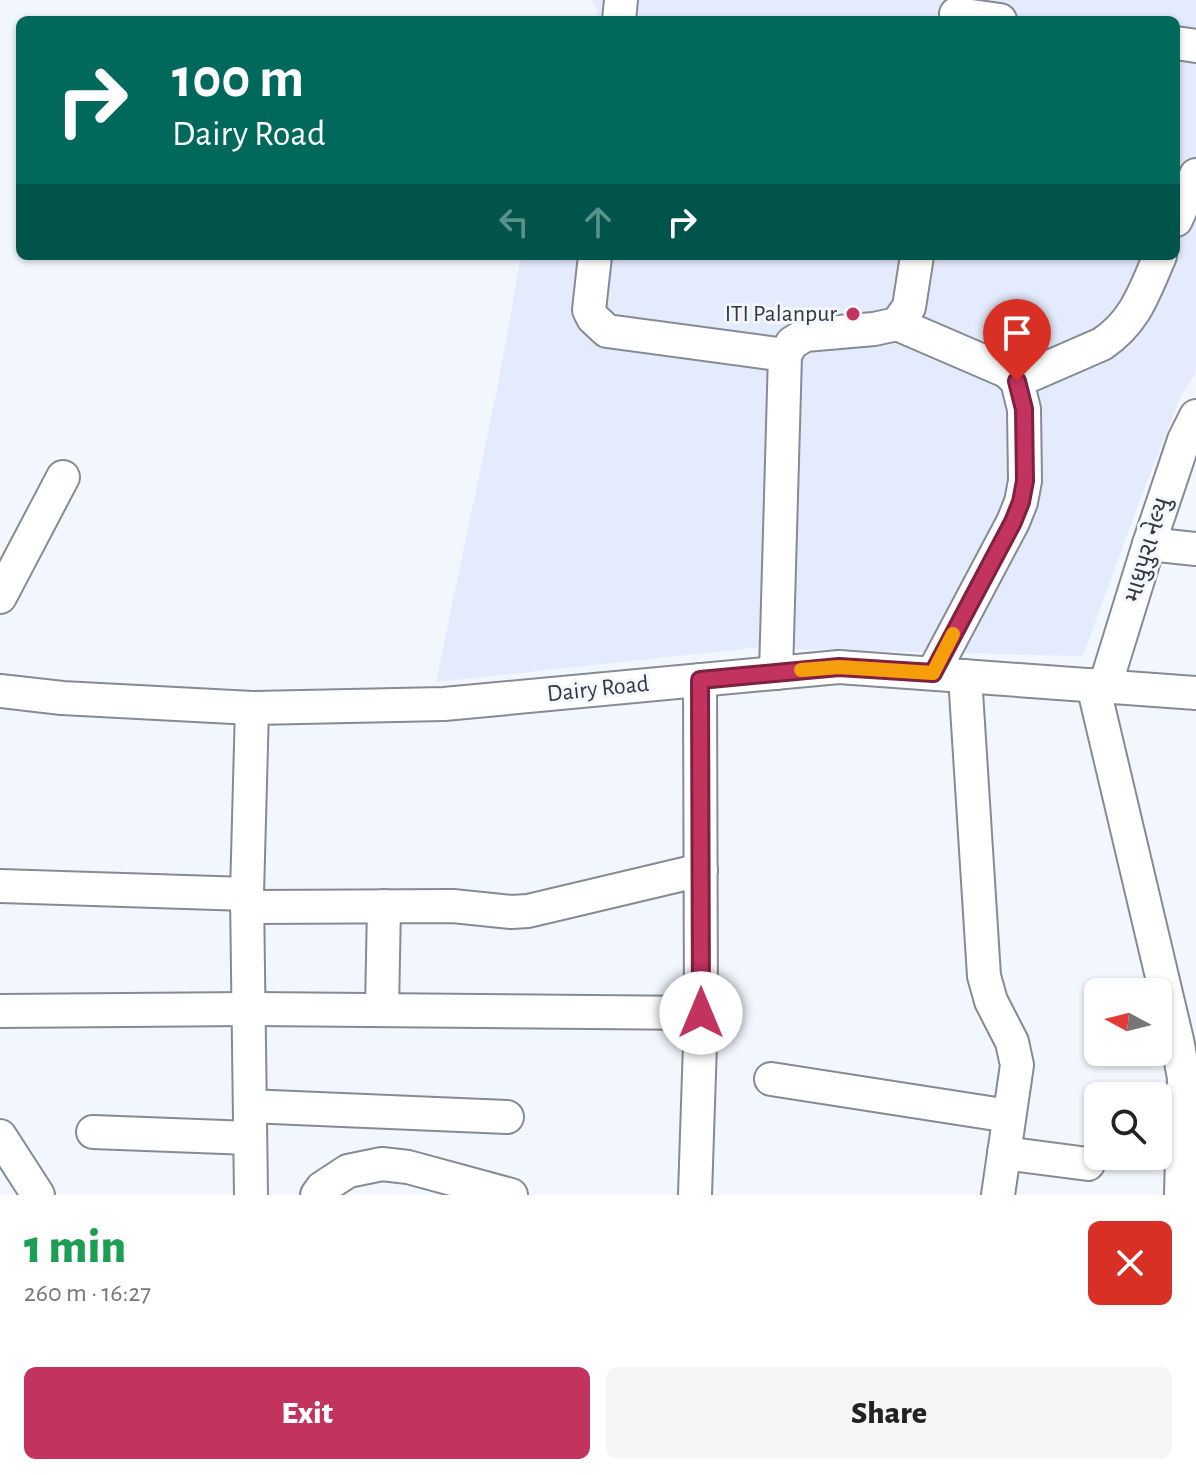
<!DOCTYPE html>
<html lang="en">
<head>
<meta charset="utf-8">
<style>
	body { margin:0; font-family:"Alegreya Sans","Noto Sans Gujarati",sans-serif; background:#f6f6f6; color:#222; height:100vh; display:flex; flex-direction:column; font-size:30px; white-space:nowrap }
	* { box-sizing:border-box; margin:0 }
	p { font-size:26px; color:#767676 }
	.icon { flex:none; width:44px; height:44px; fill:none; stroke:currentColor; stroke-width:2; stroke-linecap:round; stroke-linejoin:round }
	.map { position:relative; height:1195px; overflow:hidden }
	.drawer { display:flex; flex-direction:column; background:#fff; flex:1 }
	.drawer>* { flex:none }
	.guide { position:absolute; left:16px; top:16px; width:1164px; height:244px; border-radius:12px; box-shadow:0 2px 6px #0004; background:#00695c; color:#fff; overflow:hidden }
	.needle { width:52px; rotate:277deg }
	.controls { position:absolute; left:1084px; top:978px; display:grid; gap:16px }
	.controls a { display:grid; place-items:center; width:88px; height:88px; border-radius:12px; background:#fff; box-shadow:0 2px 6px #0004; font-size:40px }
	.pin { position:absolute; display:grid; place-items:center; width:68px; height:68px; color:#fff; margin:-82px -34px; border-radius:50% 50% 50% 0; rotate:-45deg; box-shadow:0 0 8px #0007 }
	.pin .icon { rotate:45deg }
	.me { position:absolute; width:88px; margin:-44px; rotate:0deg; stroke-linejoin:round; filter:drop-shadow(0 0 6px #0008) }
	.turn { display:flex; align-items:center; gap:28px; height:168px; padding:0 24px; font-size:36px }
	.turn .icon { width:104px; height:104px; stroke-width:2.5 }
	.turn b { display:block; font-size:56px; line-height:68px }
	.lanes { display:flex; align-items:center; height:76px; padding:0 24px; background:#0003; justify-content:center; gap:40px; direction:ltr }
	.lanes .off { opacity:.35 }
	.round { display:grid; place-items:center; flex:none; width:84px; height:84px; border-radius:12px; background:#f6f6f6 }
	.headline { display:flex; align-items:center; justify-content:space-between; height:136px; padding:0 24px }
	h1 { font-size:48px; font-weight:800; line-height:60px; color:#1e9e55 }
	.button { display:flex; gap:16px; margin-top:auto; padding:16px 24px }
	.button a { flex:1; height:92px; border-radius:12px; background:#c23360; color:#fff; font-size:32px; font-weight:800; line-height:92px; text-align:center }
	.button a+a { background:#f6f6f6; color:#222 }
	.map>svg:first-child { display:block }
	.built { fill:#e4ebfc }
	.lines { fill:none; stroke-linecap:round; stroke-linejoin:round }
	.minor-casing { stroke:#868a92; stroke-width:36 }
	.minor { stroke:#fff; stroke-width:32 }
	.route-casing { stroke:#7e213e; stroke-width:20 }
	.route { stroke:#c23360; stroke-width:14 }
	.slow { stroke:#f59e0b; stroke-width:14 }
	.poi-dot { fill:#c23360; stroke:#f2f6fd; stroke-width:3 }
	.labels { text-anchor:middle; dominant-baseline:central; stroke-width:6; stroke-linejoin:round; paint-order:stroke }
	.poi-label { font-size:24px; fill:#37383c; stroke:#f2f6fd; text-anchor:end }
	.street-label { font-size:24px; fill:#37383c; stroke:#f2f6fd }
</style>
</head>
<body>
<div class="map">
<svg width="1196" height="1195" viewBox="0 0 1196 1195">
	<rect width="100%" height="100%" fill="#f2f6fd"/>
	<polygon class="built" points="592,0 1196,0 1196,372 1180,398 1139,502 1083,656 752,648 436,682 498,385 521,256 1176,256 1176,20 597,20 597,11"/>
	<g class="lines">
		<g class="minor-casing">
			<g id="minor">
				<polyline points="956,14 1000,20"/>
				<polyline points="619,20 621,0"/>
				<polyline points="1176,43 1196,46"/>
				<polyline points="1176,220 1196,175"/>
				<polyline points="595,256 589,310 593,318 607,331 785,355"/>
				<polyline points="897,324 1006,371 1017,381 1024,409 1025,481 1021,502 1013,522 933,673"/>
				<path d="M 1017,381 L 1102,344 C 1136,321 1144,292 1160,256"/>
				<polyline points="1149,544 1196,549"/>
				<polyline points="0,597 63,477"/>
				<polyline points="776,673 785,355 792,343 805,335 874,329 897,324 909,307 917,256"/>
				<polyline points="965,676 984,976 991,1001 1012,1042 1017,1065 998,1195"/>
				<polyline points="1093,685 1177,1040 1184,1078 1181,1195"/>
				<polyline points="1105,686 1149,544 1184,440 1196,416"/>
				<polyline points="0,691 62,698 252,708 444,704 839,667 1196,693"/>
				<polyline points="0,886 247,894"/>
				<polyline points="247,907 453,906 511,912 528,911 701,870"/>
				<polyline points="382,1010 384,906"/>
				<polyline points="0,1011 249,1009 701,1013"/>
				<polyline points="771,1079 1009,1116"/>
				<polyline points="250,1106 507,1117"/>
				<polyline points="93,1132 250,1138"/>
				<polyline points="0,1136 38,1195"/>
				<polyline points="1004,1153 1088,1164"/>
				<polyline points="251,1195 247,894 252,708"/>
				<polyline points="317,1195 322,1188 348,1171 382,1164 408,1167 511,1195"/>
				<polyline points="695,1195 701,1013 700,680"/>
			</g>
		</g>
		<use href="#minor" class="minor"/>
	</g>
	<g class="lines">
		<g class="route-casing">
			<polyline id="route" points="701,1013 700,680 839,667 933,673 1013,522 1021,502 1025,481 1024,409 1017,381"/>
		</g>
		<use href="#route" class="route"/>
		<polyline class="slow" points="801,670 839,667 933,673 953,634"/>
	</g>
	<circle class="poi-dot" cx="853" cy="314" r="8"/>
	<g class="labels">
		<g class="poi-label">
			<text x="837" y="314">ITI Palanpur</text>
		</g>
		<g class="street-label">
			<text transform="translate(1148 550) rotate(-73)">માધુપુરા નેલ્યુ</text>
			<text transform="translate(598 689) rotate(-6)">Dairy Road</text>
		</g>
	</g>
</svg>
<div class="controls">
<a><svg class="needle" viewBox="-14 -14 28 28"><path d="M0-13l5 13h-10z" fill="#e53935"/><path d="M0 13l5-13h-10z" fill="#767676"/></svg></a>
<a><svg class="icon" aria-label="search" viewBox="0 0 24 24"><circle cx="10" cy="10" r="6"/><path d="M15 15l6 6"/></svg></a>
</div>
<div class="pin" style="left:1017px;top:381px;background:#d93025"><svg class="icon" aria-label="arrive" viewBox="0 0 24 24"><path d="M6 21V4h12l-3 4 3 4H6"/></svg></div>
<svg class="me" style="left:701px;top:1013px" viewBox="-20 -20 40 40"><circle r="19" fill="#fff"/><path d="M0-13L10 11 0 6-10 11z" fill="#c23360"/></svg>
<div class="guide">
<div class="turn"><svg class="icon" aria-label="right" viewBox="0 0 24 24"><path d="M7 20v-9h11M14 6l5 5-5 5"/></svg><div><b>100 m</b>Dairy Road</div></div>
<div class="lanes"><svg class="icon off" aria-label="left" viewBox="0 0 24 24"><path d="M17 20v-9H6M10 6l-5 5 5 5"/></svg><svg class="icon off" aria-label="ahead" viewBox="0 0 24 24"><path d="M12 20V5M6 11l6-6 6 6"/></svg><svg class="icon" aria-label="right" viewBox="0 0 24 24"><path d="M7 20v-9h11M14 6l5 5-5 5"/></svg></div>
</div>
</div>
<section class="drawer">
<div class="headline"><div><h1>1 min</h1><p>260 m · 16:27</p></div><a class="round" style="background:#d93025;color:#fff"><svg class="icon" aria-label="close" viewBox="0 0 24 24"><path d="M6 6l12 12M18 6L6 18"/></svg></a></div>
<div class="button"><a>Exit</a><a>Share</a></div>
</section>
</body>
</html>
